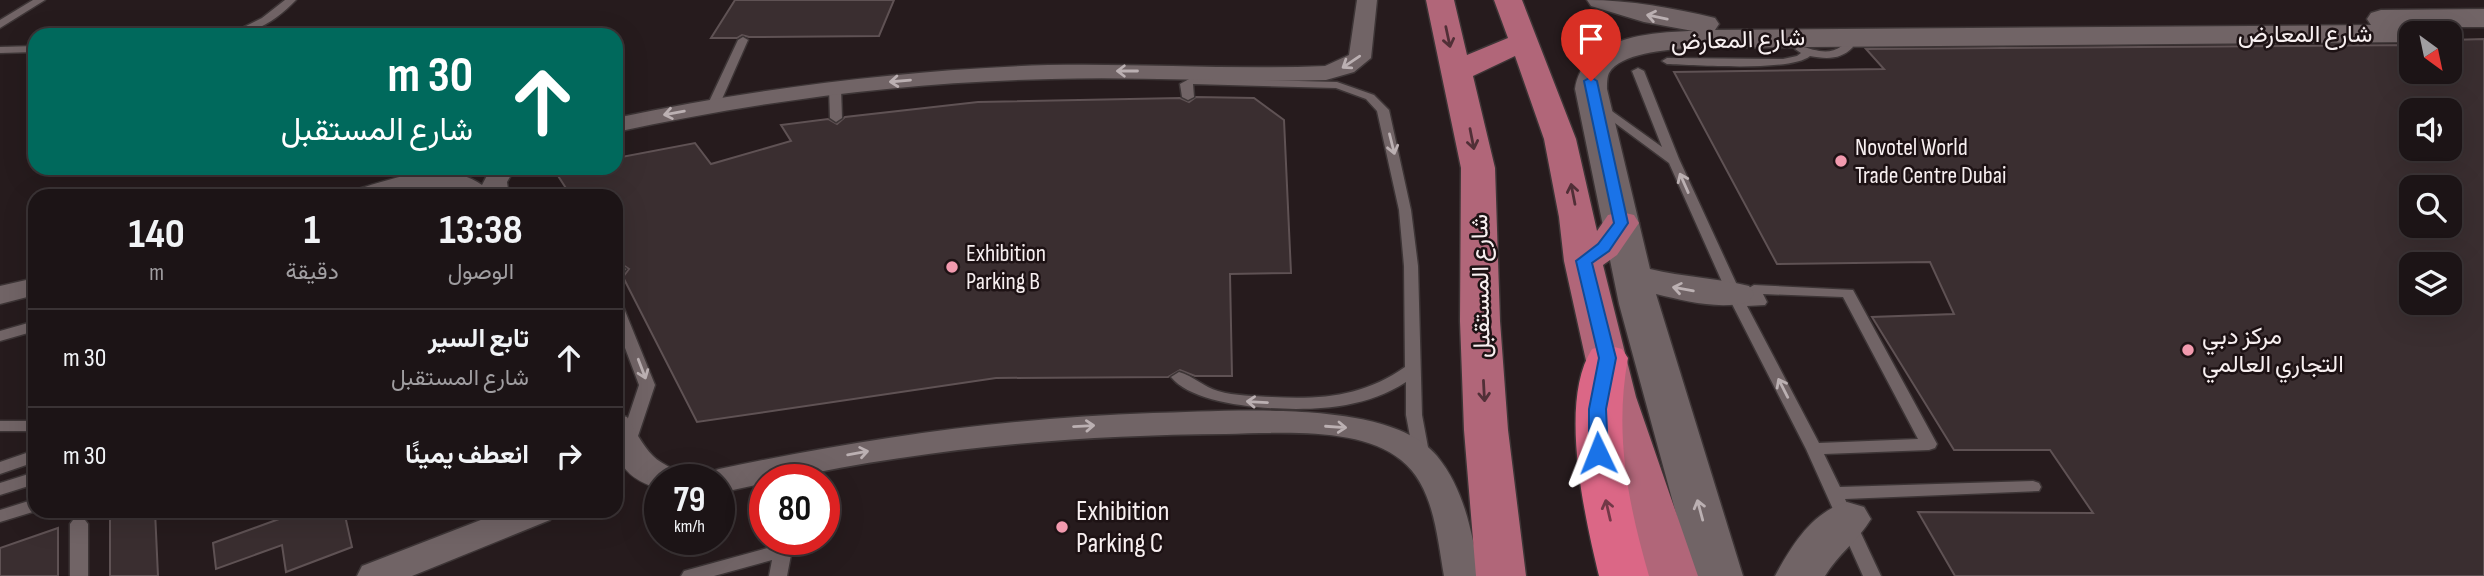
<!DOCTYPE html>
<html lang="ar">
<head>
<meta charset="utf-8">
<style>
	body { margin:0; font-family:"Sofia Sans Condensed",Vazirmatn,sans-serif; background:#292123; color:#f1f3f6; direction:rtl; height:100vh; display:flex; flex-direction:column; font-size:26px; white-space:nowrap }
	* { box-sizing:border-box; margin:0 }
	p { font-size:23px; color:#a09ea1 }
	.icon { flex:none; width:38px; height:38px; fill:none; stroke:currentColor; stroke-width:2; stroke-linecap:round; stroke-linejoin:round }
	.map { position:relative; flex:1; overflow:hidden; direction:ltr }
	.panel { position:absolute; left:28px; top:189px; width:595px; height:329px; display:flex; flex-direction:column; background:#1c1416; border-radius:21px; box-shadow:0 7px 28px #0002,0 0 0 2px #3a3335; direction:rtl }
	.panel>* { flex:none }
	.hud { position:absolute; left:28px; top:28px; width:595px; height:147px; border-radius:21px; box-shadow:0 7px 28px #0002,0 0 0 2px #3a3335; direction:rtl; background:#00695c; color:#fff; overflow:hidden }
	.needle { width:46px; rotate:147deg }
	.fabs { position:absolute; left:2399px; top:21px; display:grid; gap:14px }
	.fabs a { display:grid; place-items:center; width:63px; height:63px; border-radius:14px; background:#1c1416; box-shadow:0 7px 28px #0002,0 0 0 2px #3a3335; font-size:35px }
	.speed { position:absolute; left:644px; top:464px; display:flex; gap:14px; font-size:35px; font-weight:700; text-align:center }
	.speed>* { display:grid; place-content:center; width:91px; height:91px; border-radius:50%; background:#1c1416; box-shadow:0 7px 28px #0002,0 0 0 2px #3a3335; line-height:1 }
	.speed small { font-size:18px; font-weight:400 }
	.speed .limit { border:10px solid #d22; background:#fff; color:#111 }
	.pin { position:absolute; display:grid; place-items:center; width:60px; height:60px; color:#fff; margin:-72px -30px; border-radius:50% 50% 50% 0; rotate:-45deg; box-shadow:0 0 7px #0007 }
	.pin .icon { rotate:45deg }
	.me { position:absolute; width:77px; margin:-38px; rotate:358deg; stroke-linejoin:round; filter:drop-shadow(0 0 5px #0008) }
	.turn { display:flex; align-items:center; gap:24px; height:147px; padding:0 35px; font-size:32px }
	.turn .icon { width:91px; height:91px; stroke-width:2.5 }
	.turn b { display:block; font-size:49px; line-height:60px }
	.eta { display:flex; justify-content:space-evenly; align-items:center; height:119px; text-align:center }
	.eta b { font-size:42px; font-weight:700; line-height:49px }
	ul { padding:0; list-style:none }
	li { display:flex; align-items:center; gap:21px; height:98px; padding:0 35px; border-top:2px solid #3a3335 }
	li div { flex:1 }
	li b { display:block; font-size:26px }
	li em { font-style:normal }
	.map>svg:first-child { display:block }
	.building { fill:#3a2e30; stroke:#5f5254; stroke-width:2; fill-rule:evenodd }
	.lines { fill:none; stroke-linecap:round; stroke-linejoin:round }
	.lane-casing { stroke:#3d3536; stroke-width:3 }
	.street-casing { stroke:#3d3536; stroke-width:3 }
	.secondary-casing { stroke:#3d3536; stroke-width:3 }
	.primary-casing { stroke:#3d3536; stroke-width:3 }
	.highway-casing { stroke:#3d3536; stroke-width:3 }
	.lane { fill:#716466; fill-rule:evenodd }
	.street { fill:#716466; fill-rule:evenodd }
	.secondary { fill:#716466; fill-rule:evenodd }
	.primary { fill:#b16679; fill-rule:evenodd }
	.highway { fill:#db6786; fill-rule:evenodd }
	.oneway { stroke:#bbb0b2 }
	.oneway2 { stroke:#512f37 }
	.oneway3 { stroke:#723847 }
	.route { fill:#1a73e8; stroke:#114b97; stroke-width:2 }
	.poi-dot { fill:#f29aae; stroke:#1d1214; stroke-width:2.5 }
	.labels { text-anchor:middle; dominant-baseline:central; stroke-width:5; stroke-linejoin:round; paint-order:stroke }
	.street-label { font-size:24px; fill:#f7eff0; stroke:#1d1214 }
	.poi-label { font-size:24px; fill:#f7eff0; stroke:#1d1214; text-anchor:start }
	.near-poi-label { font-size:28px; fill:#f7eff0; stroke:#1d1214; text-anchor:start }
</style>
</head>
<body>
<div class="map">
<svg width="2484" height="576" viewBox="0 0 2484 576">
	<rect width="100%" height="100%" fill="#261b1d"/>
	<g class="building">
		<polygon points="735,0 894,0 879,36 749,37 742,35 737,38 711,38"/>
		<path d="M 2484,39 L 2484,576 L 1955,576 L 1918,512 L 2093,513 L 2050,450 L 1954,450 L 1872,317 L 1954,314 L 1930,262 L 1777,264 L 1674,72 L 1884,69 L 1866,49 L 2412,45 L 2412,72 L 2450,72 L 2450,40 ZM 2412,110 L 2450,110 L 2450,149 L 2412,149 ZM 2412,187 L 2450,187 L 2450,226 L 2412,226 ZM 2412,264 L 2450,264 L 2450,303 L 2412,303 Z"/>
		<polygon points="1196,97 1254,98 1284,120 1291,273 1230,274 1232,376 1195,376 1180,370 1168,377 996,378 697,422 623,277 629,269 620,263 616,263 616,196 571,196 553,168 616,168 616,158 695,143 711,164 791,141 781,125 828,119 837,124 845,117 978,102 1180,98 1189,102"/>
		<polygon points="110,511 155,511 158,576 110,576"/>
		<polygon points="301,511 344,511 352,547 286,572 282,545 216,569 213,543"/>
		<polygon points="58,528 58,576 0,576 0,548"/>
	</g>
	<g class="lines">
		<g class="lane-casing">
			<g id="lane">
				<polygon points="33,0 45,0 0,28 0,20"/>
				<path d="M 285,0 L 296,0 C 278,19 254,35 228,35 L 262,18 Z"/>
				<path d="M 1843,35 L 1847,36 L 1853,47 C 1841,60 1826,59 1810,56 C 1791,72 1696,65 1667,64 L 1662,61 L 1667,58 L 1783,59 L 1797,56 L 1801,53 L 1795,49 L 1800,46 C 1815,50 1828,56 1842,46 L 1838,38 Z"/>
				<polygon points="743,37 748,40 719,106 713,109 709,108 707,106 738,40"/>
				<polygon points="35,46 35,52 0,53 0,47"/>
				<path d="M 1638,68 L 1644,71 L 1679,159 L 1743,298 L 1751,298 L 1747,289 L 1754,285 L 1853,290 L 1937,444 L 1935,448 L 1929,450 L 1824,454 L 1840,487 L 2033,481 L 2039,483 L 2041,487 L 2039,491 L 1845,499 L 1881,576 L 1863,576 L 1806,449 L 1731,302 L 1669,163 L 1592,106 L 1594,104 L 1602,104 L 1662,147 L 1632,71 ZM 1763,294 L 1843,297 L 1918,439 L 1819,443 L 1747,306 L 1765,305 L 1767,302 Z"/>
				<path d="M 1191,78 L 1337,82 L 1374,95 L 1389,110 L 1411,210 L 1418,266 L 1422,415 L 1430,458 L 1428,462 L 1416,462 L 1414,458 L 1406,415 L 1406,382 C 1388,394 1367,401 1346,405 C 1307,413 1198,411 1171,377 L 1179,372 C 1193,376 1204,387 1218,391 C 1235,396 1254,396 1272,397 C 1321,400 1364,396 1405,367 L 1404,266 L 1399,210 L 1377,111 L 1366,99 L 1336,88 L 1193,84 L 1194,97 L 1188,100 L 1182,97 L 1180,84 Z"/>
				<polygon points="835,85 841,88 842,118 836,122 830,118 829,88"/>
				<polygon points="619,265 626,269 621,275 616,276 616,266"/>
				<polygon points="616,302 623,306 655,385 635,445 633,449 621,449 619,445 639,385 616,324"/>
				<polygon points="35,321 35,331 0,341 0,331"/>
				<rect x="0" y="421" width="35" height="10"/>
				<polygon points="35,450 35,462 0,474 0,462"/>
				<polygon points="35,472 35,484 0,495 0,483"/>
				<polygon points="35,499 36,511 0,522 0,510"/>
				<polygon points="79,518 85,520 88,524 88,576 70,576 70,524 73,520"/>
				<polygon points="776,539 794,539 787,576 769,576 772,560 714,576 681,576 684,571 775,546"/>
			</g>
		</g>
		<g class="street-casing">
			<g id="street">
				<path d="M 1357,0 L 1377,0 L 1371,58 L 1354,72 L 1326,80 C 1234,83 1143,76 1051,79 C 904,82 759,101 616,132 L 616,118 C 759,88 902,70 1048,65 C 1140,63 1232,70 1325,66 L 1349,55 Z"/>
				<path d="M 491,168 L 515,168 L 507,182 L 509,196 L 464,196 L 450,189 L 439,188 L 388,196 L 348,196 L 352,191 C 390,179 445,159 482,185 Z"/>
				<polygon points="35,278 35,295 0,304 0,286"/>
				<path d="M 1153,413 C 1224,412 1389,397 1437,456 C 1465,490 1472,534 1480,576 L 1444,576 C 1437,537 1434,486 1401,460 C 1360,426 1277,433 1226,434 C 1075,435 927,448 780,480 L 765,480 L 765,483 L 719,493 L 719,480 L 703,480 L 707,473 L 719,469 C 866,438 1003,418 1153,413 Z"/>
				<path d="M 616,414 L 627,417 C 635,430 642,445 653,456 C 663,466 677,468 684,480 L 660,480 L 660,489 C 615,475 616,455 616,414 Z"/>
				<polygon points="504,511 555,511 550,520 412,576 357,576 362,566"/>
			</g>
		</g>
		<g class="secondary-casing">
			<g id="secondary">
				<path d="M 1587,0 C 1630,0 1673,8 1715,18 L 1719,24 L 1715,30 L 2371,25 L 2367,19 L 2371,13 L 2381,10 L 2484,9 L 2484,27 L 2422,27 L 2426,33 L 2412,33 L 2412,42 L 1687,48 C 1667,50 1620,53 1609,73 C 1607,77 1607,84 1607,89 L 1650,269 C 1683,277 1716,278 1749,286 L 1754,294 L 1749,302 C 1719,310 1685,301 1656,294 L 1743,576 L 1693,576 L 1619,304 L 1575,89 C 1583,37 1650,32 1693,31 L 1644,22 L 1591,6 Z"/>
				<path d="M 1847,502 L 1864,507 L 1871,519 C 1858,541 1838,554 1825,576 L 1775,576 C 1792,545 1812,512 1847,502 Z"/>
			</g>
		</g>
		<g class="primary-casing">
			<polygon id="primary" points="1426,0 1454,0 1467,55 1508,38 1494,0 1522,0 1576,139 1597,231 1608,215 1621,212 1634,215 1639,223 1617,255 1603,265 1636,397 1698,576 1648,576 1594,397 1564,261 1559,217 1544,139 1515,56 1473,76 1495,168 1500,321 1508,430 1526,576 1476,576 1464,430 1460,321 1461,168"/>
		</g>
		<g class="highway-casing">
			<path id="highway" d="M 1607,345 L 1622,349 L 1628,358 C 1614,434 1628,503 1649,576 L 1599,576 C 1585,518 1558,402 1592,349 Z"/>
		</g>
		<use href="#lane" class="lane"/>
		<use href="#street" class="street"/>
		<use href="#secondary" class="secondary"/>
		<use href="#primary" class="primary"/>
		<use href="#highway" class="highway"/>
	</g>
	<defs><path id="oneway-shaft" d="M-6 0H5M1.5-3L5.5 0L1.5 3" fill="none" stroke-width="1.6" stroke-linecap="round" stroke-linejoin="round" transform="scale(1.75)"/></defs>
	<g class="oneway">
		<use href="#oneway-shaft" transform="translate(1657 17) rotate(-168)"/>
		<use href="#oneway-shaft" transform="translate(1351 62) rotate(146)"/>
		<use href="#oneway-shaft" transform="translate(1127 71) rotate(180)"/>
		<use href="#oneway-shaft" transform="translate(900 81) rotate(175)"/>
		<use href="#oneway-shaft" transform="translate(674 113) rotate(170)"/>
		<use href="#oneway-shaft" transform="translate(1392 144) rotate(76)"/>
		<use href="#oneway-shaft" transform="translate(1684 183) rotate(-114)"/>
		<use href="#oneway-shaft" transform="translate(1683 289) rotate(-170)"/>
		<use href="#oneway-shaft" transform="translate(642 369) rotate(69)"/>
		<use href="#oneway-shaft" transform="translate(1783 388) rotate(-117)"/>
		<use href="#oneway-shaft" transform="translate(1257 402) rotate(-177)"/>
		<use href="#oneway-shaft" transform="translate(1084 426) rotate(-3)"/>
		<use href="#oneway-shaft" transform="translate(1336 427) rotate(4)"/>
		<use href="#oneway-shaft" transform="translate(858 453) rotate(-10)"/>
		<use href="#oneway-shaft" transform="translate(1700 510) rotate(-105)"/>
	</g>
	<g class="oneway2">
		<use href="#oneway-shaft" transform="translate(1448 37) rotate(78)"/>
		<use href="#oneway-shaft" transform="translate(1472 139) rotate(79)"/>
		<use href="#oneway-shaft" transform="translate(1573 194) rotate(-101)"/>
		<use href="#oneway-shaft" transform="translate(1484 391) rotate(87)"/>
	</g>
	<use class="oneway3" href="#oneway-shaft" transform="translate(1608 510) rotate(-103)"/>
	<polygon class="route" points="1591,77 1597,81 1628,223 1609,251 1592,263 1616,358 1606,409 1608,453 1605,457 1592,457 1589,453 1589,409 1599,358 1576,261 1598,244 1614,223 1584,81"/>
	<g class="poi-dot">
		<circle cx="1841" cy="161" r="7"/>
		<circle cx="952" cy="267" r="7"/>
		<circle cx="2188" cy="350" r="7"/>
		<circle cx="1062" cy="527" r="7"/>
	</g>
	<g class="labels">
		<g class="street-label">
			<text x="2305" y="34">شارع المعارض</text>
			<text transform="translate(1738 40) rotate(-2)">شارع المعارض</text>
			<text transform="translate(1481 286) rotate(-91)">شارع المستقبل</text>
		</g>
		<g class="poi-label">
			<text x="1855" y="147">Novotel World<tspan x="1855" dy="28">Trade Centre Dubai</tspan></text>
			<text x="966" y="253">Exhibition<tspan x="966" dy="28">Parking B</tspan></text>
			<text x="2202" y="336">مركز دبي<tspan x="2202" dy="28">التجاري العالمي</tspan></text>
		</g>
		<g class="near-poi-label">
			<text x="1076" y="511">Exhibition<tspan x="1076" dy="32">Parking C</tspan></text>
		</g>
	</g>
</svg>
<div class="fabs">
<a><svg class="needle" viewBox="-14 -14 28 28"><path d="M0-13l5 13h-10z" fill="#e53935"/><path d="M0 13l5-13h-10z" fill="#a09ea1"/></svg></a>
<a><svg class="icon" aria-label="sound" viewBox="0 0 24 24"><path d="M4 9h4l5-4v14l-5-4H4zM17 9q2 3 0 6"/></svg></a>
<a><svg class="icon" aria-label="search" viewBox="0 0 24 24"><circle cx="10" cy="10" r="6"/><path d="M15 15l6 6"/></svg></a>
<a><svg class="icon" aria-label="layers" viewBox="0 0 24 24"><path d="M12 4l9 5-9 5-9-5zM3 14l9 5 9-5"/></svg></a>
</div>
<div class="speed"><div>79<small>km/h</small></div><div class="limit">80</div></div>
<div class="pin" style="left:1591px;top:81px;background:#d93025"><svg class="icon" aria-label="arrive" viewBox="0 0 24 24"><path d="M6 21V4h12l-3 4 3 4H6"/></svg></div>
<svg class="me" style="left:1598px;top:453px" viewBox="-20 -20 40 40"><path d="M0-17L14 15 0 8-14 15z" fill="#1a73e8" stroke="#fff" stroke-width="4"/></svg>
<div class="hud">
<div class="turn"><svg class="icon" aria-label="ahead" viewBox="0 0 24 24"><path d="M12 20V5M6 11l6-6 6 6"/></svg><div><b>30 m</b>شارع المستقبل</div></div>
</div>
<section class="panel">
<div class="eta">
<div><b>13:38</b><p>الوصول</p></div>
<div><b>1</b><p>دقيقة</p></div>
<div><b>140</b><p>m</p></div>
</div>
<ul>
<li><svg class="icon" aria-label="ahead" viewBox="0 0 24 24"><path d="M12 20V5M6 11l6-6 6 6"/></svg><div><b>تابع السير</b><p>شارع المستقبل</p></div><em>30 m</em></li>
<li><svg class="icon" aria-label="right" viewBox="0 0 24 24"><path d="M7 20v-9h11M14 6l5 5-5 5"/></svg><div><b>انعطف يمينًا</b></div><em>30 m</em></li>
</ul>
</section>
</div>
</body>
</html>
